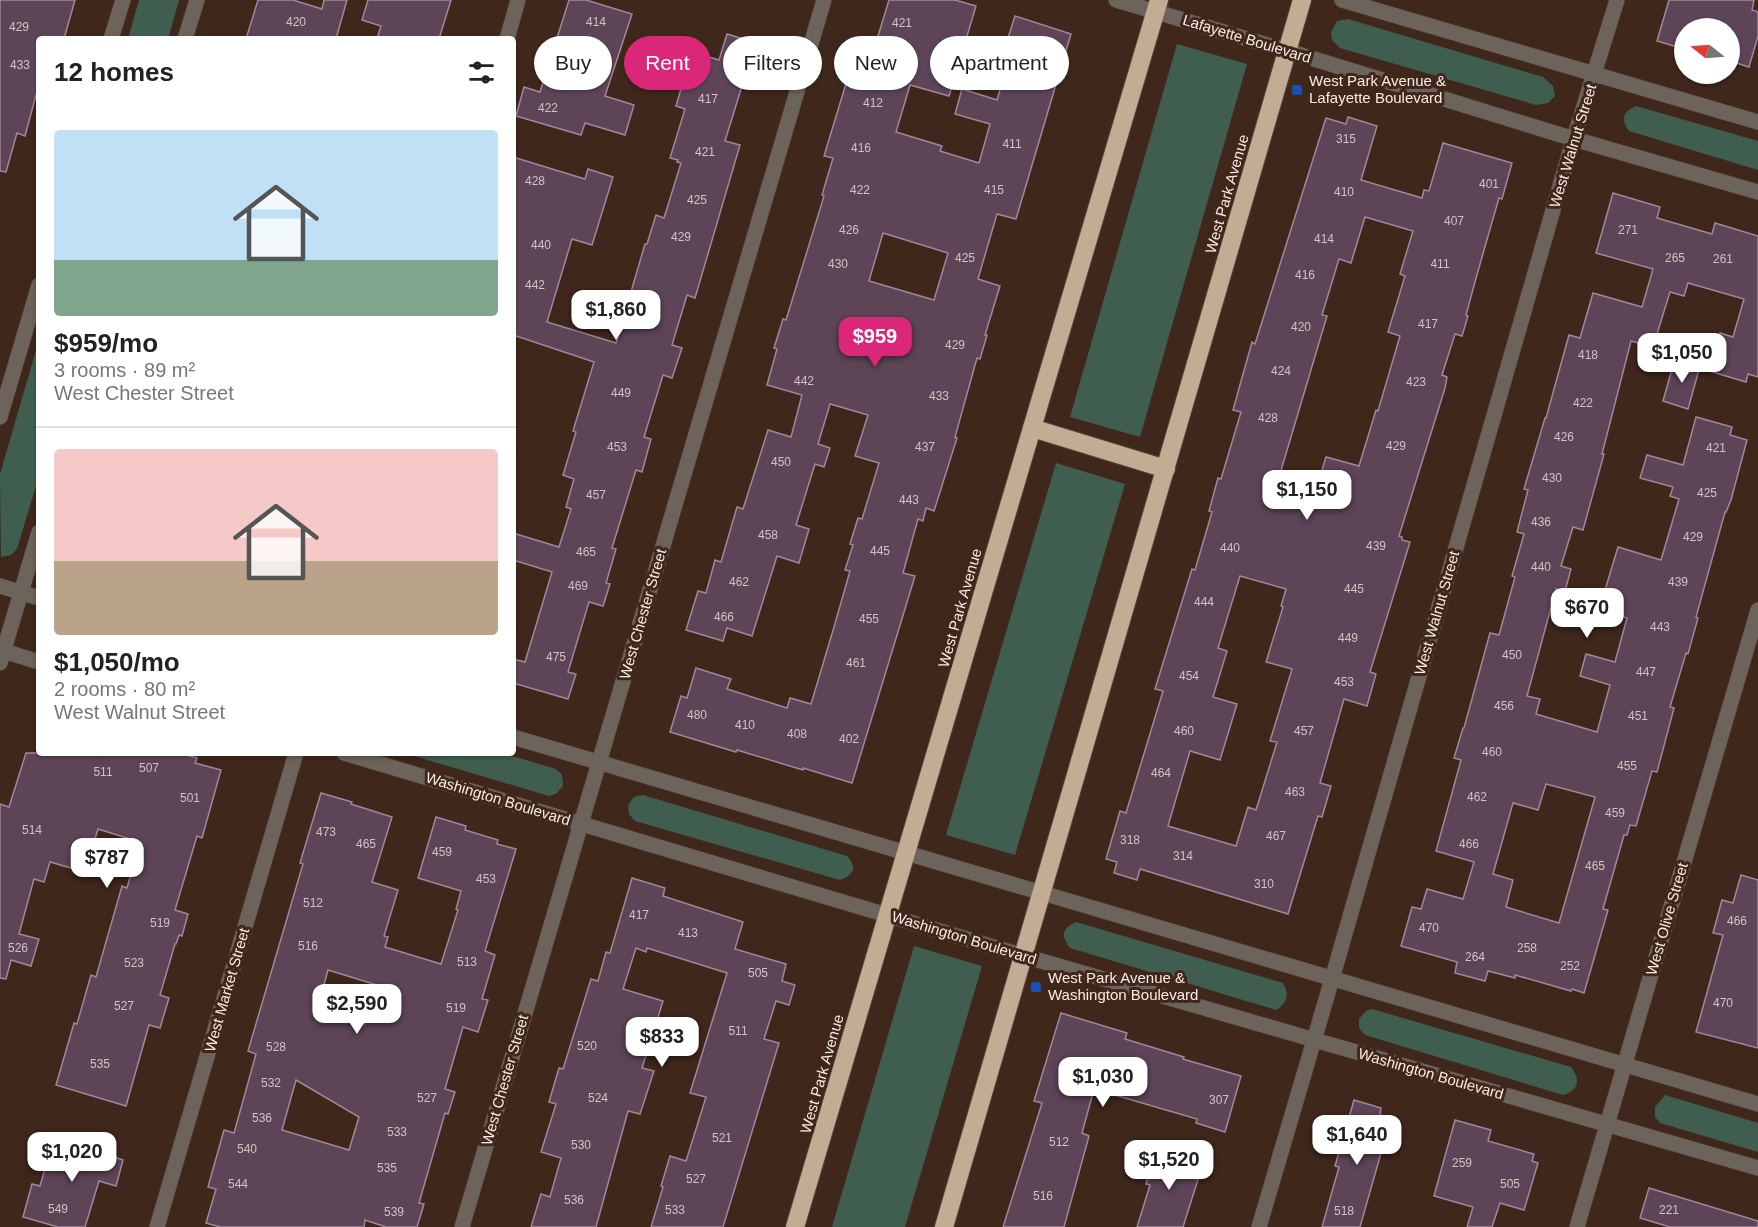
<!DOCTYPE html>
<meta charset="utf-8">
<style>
body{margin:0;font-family:Helvetica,sans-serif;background:#f2f2f2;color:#222;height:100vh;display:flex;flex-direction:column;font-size:22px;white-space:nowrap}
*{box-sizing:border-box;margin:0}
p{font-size:20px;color:#767676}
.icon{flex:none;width:33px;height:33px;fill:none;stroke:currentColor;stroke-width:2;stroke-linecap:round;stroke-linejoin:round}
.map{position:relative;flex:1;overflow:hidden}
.side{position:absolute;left:36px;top:36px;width:480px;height:720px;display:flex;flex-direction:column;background:#fff;border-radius:6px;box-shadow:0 2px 4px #0004}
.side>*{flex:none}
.top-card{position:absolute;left:534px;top:36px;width:570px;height:54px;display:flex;gap:12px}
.needle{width:39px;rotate:287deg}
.buttons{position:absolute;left:1674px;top:18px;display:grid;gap:12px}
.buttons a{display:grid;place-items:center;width:66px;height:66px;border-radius:50%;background:#fff;box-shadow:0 2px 4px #0004;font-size:30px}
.price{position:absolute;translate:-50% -51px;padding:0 14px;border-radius:12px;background:#fff;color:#222;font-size:20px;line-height:39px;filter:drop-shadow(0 2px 3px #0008)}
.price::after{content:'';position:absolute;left:50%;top:36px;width:18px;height:14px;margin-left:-9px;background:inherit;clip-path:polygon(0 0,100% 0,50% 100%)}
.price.on{background:#db2777;color:#fff}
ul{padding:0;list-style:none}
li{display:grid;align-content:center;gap:12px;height:318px;padding:0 18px}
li+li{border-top:2px solid #e0e0e0}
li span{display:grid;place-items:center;height:186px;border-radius:6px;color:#555}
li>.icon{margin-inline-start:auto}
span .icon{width:108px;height:108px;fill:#fffc;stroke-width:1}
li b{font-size:26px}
h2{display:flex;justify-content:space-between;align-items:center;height:72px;padding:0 18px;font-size:26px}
.chip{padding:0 21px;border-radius:27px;background:#fff;box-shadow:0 2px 4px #0004;font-size:21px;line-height:54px}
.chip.on{background:#db2777;color:#fff}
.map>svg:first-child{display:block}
</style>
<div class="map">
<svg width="1758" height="1227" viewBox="0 0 1758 1227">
<rect width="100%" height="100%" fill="#3f271c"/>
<g fill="#405e4f">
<polygon points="139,0 179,0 168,39 128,39"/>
<polygon points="1348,19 1543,77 1553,86 1555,96 1548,103 1536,105 1340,48 1332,40 1331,32 1337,21"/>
<polygon points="1177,44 1247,64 1140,437 1070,417"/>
<path d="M1636,106L1758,141V170L1629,131C1621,120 1622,112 1636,106Z"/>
<polygon points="39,340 39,476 17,549 11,555 1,557 0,474"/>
<polygon points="1056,463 1125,484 1015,855 946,835"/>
<polygon points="404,753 502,753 556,769 562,775 563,786 556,794 549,796"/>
<path d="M643,795L847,856C858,868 853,875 840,880L635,821L629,814L628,805L634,797Z"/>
<path d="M1076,922L1283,983C1290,995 1287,1003 1276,1010L1070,948C1061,936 1061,929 1076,922Z"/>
<polygon points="914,946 982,966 905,1227 832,1227"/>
<path d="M1372,1009L1571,1067C1581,1080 1579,1090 1563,1095L1365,1035L1359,1028V1019L1366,1011Z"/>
<polygon points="1665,1095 1758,1123 1758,1152 1660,1123 1655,1117 1655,1107"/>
</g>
<g fill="#5d4557" stroke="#a1879a" stroke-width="1.5" fill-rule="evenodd">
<polygon points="0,0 75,0 64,39 39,39 39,84 25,136 17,133 6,172 0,171"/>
<polygon points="258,0 293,0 322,9 324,0 347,0 336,39 246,39"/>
<polygon points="368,0 451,0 439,39 377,39 381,26 362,20"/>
<polygon points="569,0 586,0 632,14 605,96 634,105 625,135 585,123 581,135 516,116 524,87 540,92"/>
<path d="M889,0H955L976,6L949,96L910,85L896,132L942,146L940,151L979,163L990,124L955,114L962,89L997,100L1009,59L1002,57L1015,16L1071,34L1016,219L997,214L978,279L1000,286L985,335H987L980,359L977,358L955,437L957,438L934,511L926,508L923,521L918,519L903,573L915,576L852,783L803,768V770L737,750L736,752L670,732L681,696L687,698L696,668L731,679L727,689L787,708L790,698L811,704L834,627L850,571L845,570L853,545L850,544L858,518L862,519L879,463L855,456L868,415L830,404L818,444L830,448L824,467L815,464L796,525L809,529L799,563L777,556L752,636L727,628L723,641L686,630L698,591L706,593L715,560L721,562L737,507L743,509L768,430L791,437L802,395L767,385L777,349L774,348L783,319L786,320L824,196L822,195L833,158L824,156L848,77L864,82ZM883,233L948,253L934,300L869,281Z"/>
<polygon points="1669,0 1754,0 1752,10 1758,12 1758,36 1749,67 1730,61 1730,28 1684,28 1684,49 1657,41"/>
<polygon points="727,34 761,44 758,54 767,56 760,81 751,78 748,88 742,86 725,141 740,145 695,298 687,295 672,345 682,348 672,378 663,375 644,437 651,439 642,472 636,470 612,548 616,549 606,583 610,584 603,606 589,602 568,672 576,674 568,699 513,683 513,659 525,662 552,572 513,560 513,533 559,547 571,509 566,507 574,479 563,475 576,432 573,431 594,362 513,335 513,157 585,179 588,169 613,177 592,245 572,239 547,322 616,343 645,244 647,244 656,215 664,218 681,163 677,162 678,160 670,158 685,109 676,106 685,75 695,78 702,55 719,60"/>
<path d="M1348,117L1377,126L1361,180L1422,198L1424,190L1429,191L1443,143L1512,163L1502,199L1499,198L1478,271L1466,315L1468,316L1462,336L1455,334L1442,375L1447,377L1445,388L1399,536L1402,537V540L1410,542L1370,672L1376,674L1367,706L1344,699L1320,783L1331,786L1322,817L1318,816L1288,914L1140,869L1137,880L1114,873L1117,862L1106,859L1120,811L1126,813L1163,691L1155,689L1192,569L1195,570L1212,512L1209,511L1218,478L1221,479L1241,412L1233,410L1252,342L1255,344L1326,118L1346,124ZM1365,217L1413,231L1400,274L1405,276L1388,332L1400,336L1378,411L1376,410L1359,466L1326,457L1311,506L1274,494L1327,316L1322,315L1339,259L1351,263ZM1240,576L1286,589L1281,606L1283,607L1266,662L1292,669L1270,741L1277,742L1256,810L1248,807L1236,846L1168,826L1190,751L1220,760L1237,704L1213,697L1227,651L1218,648Z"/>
<path d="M1613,193L1660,207L1657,218L1712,234L1715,223L1758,236V377L1748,374L1746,382L1709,371L1720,333L1733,337L1744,299L1688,283L1684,296L1670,292L1653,347L1631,341L1602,454H1604L1583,530L1573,527L1561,566L1571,569L1565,591L1556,589L1527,696L1540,699L1536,714L1597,732L1610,685L1580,676L1586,654L1615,662L1627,618L1599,610L1618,547L1661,560L1679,499L1670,496L1673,487L1640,478L1647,455L1683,465L1696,417L1732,427L1730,435L1747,440L1731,500L1726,512H1725L1696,617L1698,618L1688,654L1686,653L1670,707L1674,708L1657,772L1652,771L1636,826L1630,825L1627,835H1624L1603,909L1608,910L1584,993L1572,989L1571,991L1515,975V978L1488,971L1485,981L1455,973L1457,962L1401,946L1412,907L1421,909L1427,889L1463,899L1474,862L1436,851L1461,760L1454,758L1463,728H1464L1490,633L1499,635L1515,577L1512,576L1524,534L1517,532L1528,490L1524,489L1545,418H1546L1569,335L1580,338L1593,293L1642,307L1653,269L1596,253ZM1546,784L1595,797L1559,923L1506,907L1513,880L1493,874L1513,803L1538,810Z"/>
<polygon points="1675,358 1700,366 1688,409 1663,401"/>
<polygon points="26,753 180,753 197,758 195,763 221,770 202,838 197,836 175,910 188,914 182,936 179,935 176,944 175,944 160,995 169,998 160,1028 149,1025 126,1106 56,1085 74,1023 77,1024 91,975 96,977 122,886 127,888 140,842 98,829 85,872 50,862 44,882 34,879 19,934 39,939 31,966 11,960 6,979 0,978 0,804 9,807"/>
<path d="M321,793L352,802L351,804L392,817L372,882L398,890L384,936L388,937L385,947L441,964L458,910L456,909L461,891L418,878L436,817L466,826L465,830L498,840L497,844L516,849L485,951L495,955L482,999L488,1000L478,1032L463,1027L445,1089L455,1092L448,1114L445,1113L419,1203L424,1204L417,1227H386L365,1220L364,1227H220L206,1223L216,1189L208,1187L224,1130L234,1133L256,1054L248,1051L303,864L300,863ZM328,970L377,985L365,1024L317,1010ZM296,1080L359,1117L349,1150L282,1130Z"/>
<polygon points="1741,875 1758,880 1758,1048 1696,1032 1723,935 1713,933 1722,900 1733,903"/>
<polygon points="632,878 665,888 663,896 743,922 735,949 786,964 782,981 795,985 789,1005 776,1001 764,1039 779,1043 723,1227 651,1227 663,1187 661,1186 670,1156 686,1161 706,1097 690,1093 727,973 647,948 646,952 636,948 623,989 663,1001 642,1068 654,1071 640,1114 628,1111 596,1227 531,1227 541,1194 550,1197 561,1158 541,1152 556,1104 549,1102 559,1068 563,1069 591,979 598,981 606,952 610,953"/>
<polygon points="1061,1013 1127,1033 1125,1039 1184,1057 1183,1059 1241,1076 1225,1132 1196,1123 1197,1119 1094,1089 1082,1133 1089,1136 1064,1227 1003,1227 1042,1103 1034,1101"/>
<polygon points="1354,1100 1381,1108 1380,1115 1391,1118 1360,1227 1322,1227 1339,1167 1335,1166"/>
<polygon points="1455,1120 1491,1130 1488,1141 1534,1154 1532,1161 1538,1163 1524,1210 1500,1203 1492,1227 1467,1227 1473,1207 1434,1196"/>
<polygon points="54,1137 86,1146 88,1138 115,1146 112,1156 123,1160 116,1186 99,1181 85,1227 58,1227 23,1217 32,1184 40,1186"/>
<polygon points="1156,1149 1192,1159 1189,1170 1200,1173 1183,1227 1137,1227 1150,1185 1146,1184"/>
<polygon points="1649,1188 1758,1221 1758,1227 1670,1227 1640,1218"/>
</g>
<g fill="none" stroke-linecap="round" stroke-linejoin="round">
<g stroke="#594238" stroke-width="16">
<g id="street">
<polyline points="1116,0 1288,51 1574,139 1758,192"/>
<polyline points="1342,0 1758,122"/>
<polyline points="111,39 123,0"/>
<polyline points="185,39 197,0"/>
<polyline points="507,39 518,0"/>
<polyline points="0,417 39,285"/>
<polyline points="0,586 39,598"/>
<polyline points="0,650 39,662"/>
<polyline points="0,663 39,532"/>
<polyline points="513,737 1758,1104"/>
<polyline points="344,753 1024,956 1758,1168"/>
<polyline points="157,1227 296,753"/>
<polyline points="462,1227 824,0"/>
<polyline points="1259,1227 1332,979 1570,151 1617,0"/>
<polyline points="1577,1227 1758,610"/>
</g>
</g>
<g stroke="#594238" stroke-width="20">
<g id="highway">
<polyline points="1032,428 1166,469"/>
<polyline points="795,1227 1159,0"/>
<polyline points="944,1227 1302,0"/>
</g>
</g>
<use href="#street" stroke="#6c635a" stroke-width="15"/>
<use href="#highway" stroke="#c2ad94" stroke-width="18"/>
</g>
<g fill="#1a4fb4" stroke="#3f271c" stroke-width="2">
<rect x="1291" y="84" width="12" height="12" rx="3"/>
<rect x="1030" y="981" width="12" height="12" rx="3"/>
</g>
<g text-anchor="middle" stroke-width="6" stroke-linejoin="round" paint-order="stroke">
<g font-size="12" fill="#d4c1c0">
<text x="296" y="26">420</text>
<text x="596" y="26">414</text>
<text x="902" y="27">421</text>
<text x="19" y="31">429</text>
<text x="20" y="69">433</text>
<text x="708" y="103">417</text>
<text x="873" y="107">412</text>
<text x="548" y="112">422</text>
<text x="1346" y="143">315</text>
<text x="1012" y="148">411</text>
<text x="861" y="152">416</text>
<text x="705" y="156">421</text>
<text x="535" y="185">428</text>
<text x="1489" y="188">401</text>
<text x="860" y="194">422</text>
<text x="994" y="194">415</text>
<text x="1344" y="196">410</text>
<text x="697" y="204">425</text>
<text x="1454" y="225">407</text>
<text x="849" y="234">426</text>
<text x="1628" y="234">271</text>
<text x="681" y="241">429</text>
<text x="1324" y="243">414</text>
<text x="541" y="249">440</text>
<text x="965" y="262">425</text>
<text x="1675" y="262">265</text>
<text x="1723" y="263">261</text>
<text x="838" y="268">430</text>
<text x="1440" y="268">411</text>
<text x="1305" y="279">416</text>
<text x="535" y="289">442</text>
<text x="1428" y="328">417</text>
<text x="1301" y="331">420</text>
<text x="955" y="349">429</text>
<text x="1588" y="359">418</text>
<text x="1281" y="375">424</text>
<text x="804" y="385">442</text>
<text x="1416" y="386">423</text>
<text x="621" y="397">449</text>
<text x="939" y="400">433</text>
<text x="1583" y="407">422</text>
<text x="1268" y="422">428</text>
<text x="1564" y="441">426</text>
<text x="1396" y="450">429</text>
<text x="617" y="451">453</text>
<text x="925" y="451">437</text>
<text x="1716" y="452">421</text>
<text x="781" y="466">450</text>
<text x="1552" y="482">430</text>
<text x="1707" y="497">425</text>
<text x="596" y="499">457</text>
<text x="909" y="504">443</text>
<text x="1541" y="526">436</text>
<text x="768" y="539">458</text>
<text x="1693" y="541">429</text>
<text x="1376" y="550">439</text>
<text x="1230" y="552">440</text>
<text x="880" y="555">445</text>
<text x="586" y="556">465</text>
<text x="1541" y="571">440</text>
<text x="739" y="586">462</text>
<text x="1678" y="586">439</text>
<text x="578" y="590">469</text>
<text x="1354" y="593">445</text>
<text x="1204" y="606">444</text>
<text x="724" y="621">466</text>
<text x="869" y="623">455</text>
<text x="1660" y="631">443</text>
<text x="1348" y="642">449</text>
<text x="1512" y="659">450</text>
<text x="556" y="661">475</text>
<text x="856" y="667">461</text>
<text x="1646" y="676">447</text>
<text x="1189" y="680">454</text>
<text x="1344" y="686">453</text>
<text x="1504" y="710">456</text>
<text x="697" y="719">480</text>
<text x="1638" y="720">451</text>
<text x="745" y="729">410</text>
<text x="1184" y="735">460</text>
<text x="1304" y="735">457</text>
<text x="797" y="738">408</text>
<text x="849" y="743">402</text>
<text x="1492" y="756">460</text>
<text x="1627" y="770">455</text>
<text x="149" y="772">507</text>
<text x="103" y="776">511</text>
<text x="1161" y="777">464</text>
<text x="1295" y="796">463</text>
<text x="1477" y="801">462</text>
<text x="190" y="802">501</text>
<text x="1615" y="817">459</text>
<text x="32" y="834">514</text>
<text x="326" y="836">473</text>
<text x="1276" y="840">467</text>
<text x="1130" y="844">318</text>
<text x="366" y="848">465</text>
<text x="1469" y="848">466</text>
<text x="442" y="856">459</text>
<text x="1183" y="860">314</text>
<text x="1595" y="870">465</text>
<text x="486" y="883">453</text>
<text x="1264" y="888">310</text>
<text x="313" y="907">512</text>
<text x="639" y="919">417</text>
<text x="1737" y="925">466</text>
<text x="160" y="927">519</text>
<text x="1429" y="932">470</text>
<text x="688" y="937">413</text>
<text x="308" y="950">516</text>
<text x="18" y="952">526</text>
<text x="1527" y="952">258</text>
<text x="1475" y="961">264</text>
<text x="467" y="966">513</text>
<text x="134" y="967">523</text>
<text x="1570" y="970">252</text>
<text x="758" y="977">505</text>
<text x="1723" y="1007">470</text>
<text x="124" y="1010">527</text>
<text x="456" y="1012">519</text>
<text x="738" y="1035">511</text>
<text x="587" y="1050">520</text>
<text x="276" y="1051">528</text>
<text x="100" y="1068">535</text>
<text x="271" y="1087">532</text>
<text x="427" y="1102">527</text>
<text x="598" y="1102">524</text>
<text x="1219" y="1104">307</text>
<text x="262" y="1122">536</text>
<text x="397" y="1136">533</text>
<text x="722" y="1142">521</text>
<text x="1059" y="1146">512</text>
<text x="581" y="1149">530</text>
<text x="247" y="1153">540</text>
<text x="1462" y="1167">259</text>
<text x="387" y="1172">535</text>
<text x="696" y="1183">527</text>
<text x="238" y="1188">544</text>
<text x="1510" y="1188">505</text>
<text x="1043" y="1200">516</text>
<text x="574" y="1204">536</text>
<text x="58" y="1213">549</text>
<text x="675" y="1214">533</text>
<text x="1669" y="1214">221</text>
<text x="1344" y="1215">518</text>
<text x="394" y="1216">539</text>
</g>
<g font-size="15" fill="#fbeae3" stroke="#3f271c">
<text transform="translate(1247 39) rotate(17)" y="5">Lafayette Boulevard</text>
<text transform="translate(1573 146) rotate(-73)" y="5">West Walnut Street</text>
<text transform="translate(1227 194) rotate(-74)" y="5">West Park Avenue</text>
<text transform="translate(960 608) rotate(-74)" y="5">West Park Avenue</text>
<text transform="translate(1437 613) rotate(-74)" y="5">West Walnut Street</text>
<text transform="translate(643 614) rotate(-74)" y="5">West Chester Street</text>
<text transform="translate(498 799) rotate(17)" y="5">Washington Boulevard</text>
<text transform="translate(1667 919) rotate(-74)" y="5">West Olive Street</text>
<text transform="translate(964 938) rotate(17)" y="5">Washington Boulevard</text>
<text transform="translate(227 990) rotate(-74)" y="5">West Market Street</text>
<text transform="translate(822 1074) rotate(-74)" y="5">West Park Avenue</text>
<text transform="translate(1431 1074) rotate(16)" y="5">Washington Boulevard</text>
<text transform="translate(505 1080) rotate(-74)" y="5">West Chester Street</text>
</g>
<g font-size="15" fill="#fbeae3" stroke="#3f271c" text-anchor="start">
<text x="1309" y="86">West Park Avenue &amp;<tspan x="1309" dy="17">Lafayette Boulevard</tspan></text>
<text x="1048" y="983">West Park Avenue &amp;<tspan x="1048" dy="17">Washington Boulevard</tspan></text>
</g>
</g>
</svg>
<div class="buttons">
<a><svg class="needle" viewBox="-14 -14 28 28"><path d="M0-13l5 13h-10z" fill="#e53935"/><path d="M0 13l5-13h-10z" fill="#767676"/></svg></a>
</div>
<b class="price" style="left:616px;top:341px">$1,860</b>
<b class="price on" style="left:875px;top:368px">$959</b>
<b class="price" style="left:1682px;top:384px">$1,050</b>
<b class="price" style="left:1307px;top:521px">$1,150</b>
<b class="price" style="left:1587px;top:639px">$670</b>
<b class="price" style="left:107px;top:889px">$787</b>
<b class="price" style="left:357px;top:1035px">$2,590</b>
<b class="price" style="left:662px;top:1068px">$833</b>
<b class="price" style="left:1103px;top:1108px">$1,030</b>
<b class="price" style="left:1357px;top:1166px">$1,640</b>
<b class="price" style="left:72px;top:1183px">$1,020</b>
<b class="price" style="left:1169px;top:1191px">$1,520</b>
<div class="top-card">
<a class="chip">Buy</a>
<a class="chip on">Rent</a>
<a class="chip">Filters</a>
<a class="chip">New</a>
<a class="chip">Apartment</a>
</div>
<section class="side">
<h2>12 homes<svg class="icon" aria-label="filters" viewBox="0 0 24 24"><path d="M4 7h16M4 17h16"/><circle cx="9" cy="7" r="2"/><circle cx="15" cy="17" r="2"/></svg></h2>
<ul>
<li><span style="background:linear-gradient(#bfe0f5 70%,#7fa58c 0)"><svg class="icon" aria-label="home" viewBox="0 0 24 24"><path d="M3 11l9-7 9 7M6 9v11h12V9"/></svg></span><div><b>$959/mo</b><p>3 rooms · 89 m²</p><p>West Chester Street</p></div></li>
<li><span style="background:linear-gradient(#f6c9c9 60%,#b9a48a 0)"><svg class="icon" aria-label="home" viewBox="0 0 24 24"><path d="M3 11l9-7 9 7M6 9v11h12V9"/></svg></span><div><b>$1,050/mo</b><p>2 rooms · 80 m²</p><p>West Walnut Street</p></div></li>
</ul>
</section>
</div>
